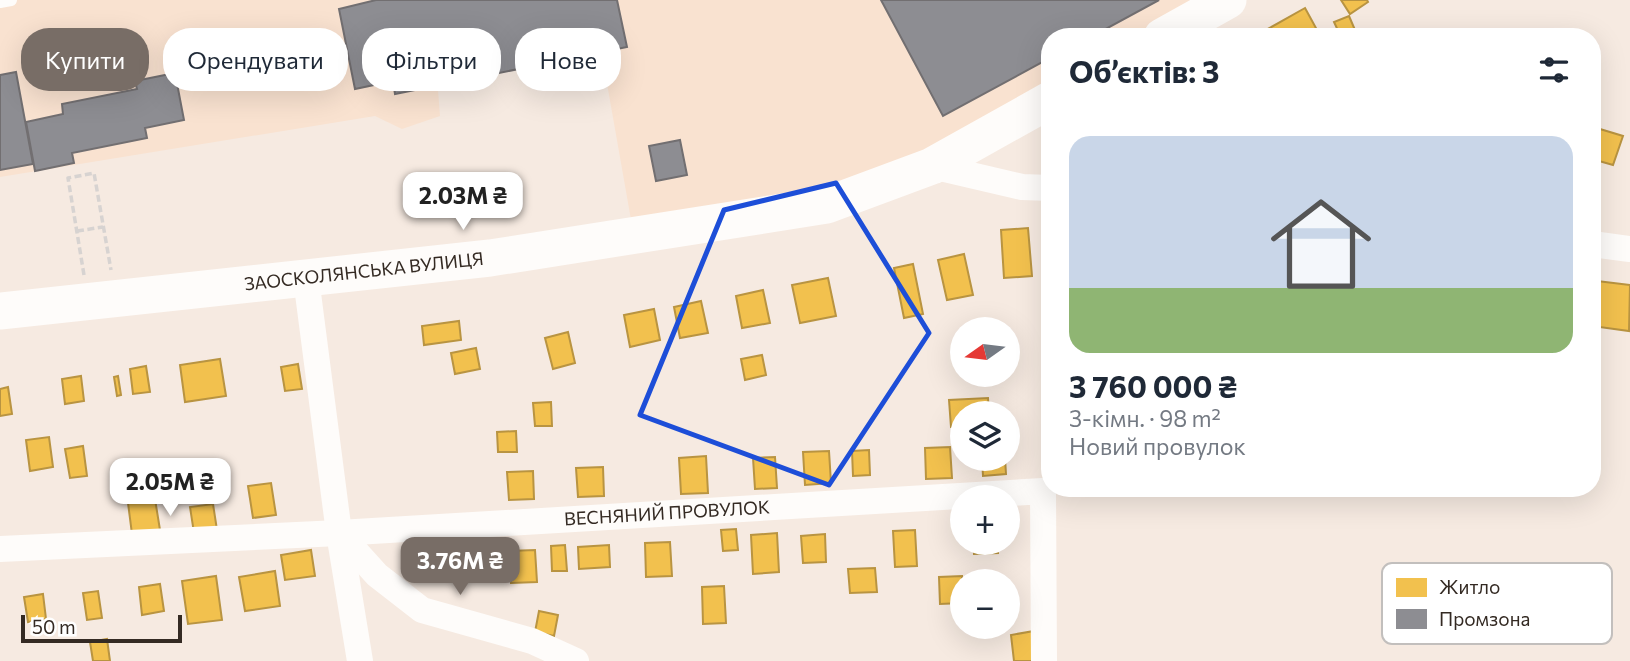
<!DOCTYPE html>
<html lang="uk">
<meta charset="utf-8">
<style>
body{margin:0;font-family:Commissioner,sans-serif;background:#f6f6f7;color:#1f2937;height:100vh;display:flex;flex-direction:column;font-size:26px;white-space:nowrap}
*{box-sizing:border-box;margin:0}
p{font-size:23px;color:#747a83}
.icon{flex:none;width:38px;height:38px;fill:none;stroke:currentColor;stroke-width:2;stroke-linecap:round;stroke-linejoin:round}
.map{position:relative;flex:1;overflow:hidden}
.side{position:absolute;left:1041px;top:28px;width:560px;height:469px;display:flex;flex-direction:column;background:#fff;border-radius:28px;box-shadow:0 7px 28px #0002}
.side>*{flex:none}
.top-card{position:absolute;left:21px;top:28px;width:665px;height:63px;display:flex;gap:14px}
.needle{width:46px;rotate:256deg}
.fabs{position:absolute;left:950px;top:317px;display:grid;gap:14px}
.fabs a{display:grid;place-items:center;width:70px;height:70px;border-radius:50%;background:#fff;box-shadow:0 7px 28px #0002;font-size:35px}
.scale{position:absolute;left:21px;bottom:18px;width:161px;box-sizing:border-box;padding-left:7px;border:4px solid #342a23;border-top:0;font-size:19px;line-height:24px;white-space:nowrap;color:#342a23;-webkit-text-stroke:5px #fff;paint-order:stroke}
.price{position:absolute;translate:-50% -60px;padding:0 16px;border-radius:14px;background:#fff;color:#222;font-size:23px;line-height:46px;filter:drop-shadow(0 2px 4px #0008)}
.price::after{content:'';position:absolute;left:50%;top:42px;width:21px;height:16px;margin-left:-10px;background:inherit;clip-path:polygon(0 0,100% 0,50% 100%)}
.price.selected{background:#786d66;color:#fff}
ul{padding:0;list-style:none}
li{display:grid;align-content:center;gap:14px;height:371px;padding:0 28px}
li span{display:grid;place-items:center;height:217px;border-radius:21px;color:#555}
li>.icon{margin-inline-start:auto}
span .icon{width:126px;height:126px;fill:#fffc;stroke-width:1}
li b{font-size:30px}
h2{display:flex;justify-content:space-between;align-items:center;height:84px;padding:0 28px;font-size:30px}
.pill{padding:0 24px;border-radius:28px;background:#fff;box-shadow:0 7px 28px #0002;font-size:24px;line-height:63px}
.pill.selected{background:#786d66;color:#fff}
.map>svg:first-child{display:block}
</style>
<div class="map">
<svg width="1630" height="661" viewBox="0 0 1630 661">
<rect width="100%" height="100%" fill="#f6eae1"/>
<polygon fill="#f9e2d0" points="0,0 1218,0 1155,37 1050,37 1050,97 853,188 633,231 600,44 437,77 440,116 402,129 375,116 0,177"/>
<g fill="#f2c14e" stroke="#b99441" stroke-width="2">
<polygon points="1341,0 1367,0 1368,2 1350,14"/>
<polygon points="1305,8 1316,28 1300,37 1270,37 1266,30"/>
<polygon points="1349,16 1358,37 1341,37 1334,22"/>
<polygon points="1600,129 1623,136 1613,165 1592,159 1592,153"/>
<polygon points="1028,228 1032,276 1004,278 1001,230"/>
<polygon points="964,254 973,295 947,300 938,260"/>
<polygon points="913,264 923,314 904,318 894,268"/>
<polygon points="828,278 836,316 800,323 792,285"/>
<polygon points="1597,281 1630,285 1629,331 1592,326"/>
<polygon points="763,290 770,323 742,328 736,296"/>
<polygon points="701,301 708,333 680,338 674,307"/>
<polygon points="654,309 660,340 630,347 624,315"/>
<polygon points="459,321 461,340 424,345 422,326"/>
<polygon points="568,332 575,363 553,369 545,338"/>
<polygon points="476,348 480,369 455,374 451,353"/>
<polygon points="762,355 766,375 745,380 741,359"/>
<polygon points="220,359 226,396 185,402 180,365"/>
<polygon points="298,364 302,389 285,391 281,367"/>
<polygon points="146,366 150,392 133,394 130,369"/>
<polygon points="81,376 84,401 65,404 62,379"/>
<polygon points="118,376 121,395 117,396 114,377"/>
<polygon points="8,387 12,414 0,416 0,389"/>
<polygon points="988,398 989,413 962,413 962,426 951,427 949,400"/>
<polygon points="551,402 552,426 535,426 533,403"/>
<polygon points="516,431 517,452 498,452 497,432"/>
<polygon points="49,437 53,467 30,471 26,440"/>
<polygon points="83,446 87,476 70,478 65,449"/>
<polygon points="950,447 952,478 926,479 925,448"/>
<polygon points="869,450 870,475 853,476 852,451"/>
<polygon points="829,451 831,483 805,485 803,452"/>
<polygon points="706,456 708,493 681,494 679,458"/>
<polygon points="775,457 777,488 755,489 753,458"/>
<polygon points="982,458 1005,458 1006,474 983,476"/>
<polygon points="603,467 604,496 578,497 576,468"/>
<polygon points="533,471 534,499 509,500 507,472"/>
<polygon points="271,483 276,515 253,518 248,486"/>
<polygon points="155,499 160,530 132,534 128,503"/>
<polygon points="213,504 217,530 194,533 190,507"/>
<polygon points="736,529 738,550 723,551 721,530"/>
<polygon points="915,530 917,566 895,567 893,531"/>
<polygon points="777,533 779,572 753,574 751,535"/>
<polygon points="825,534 826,562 803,563 801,536"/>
<polygon points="670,542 672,576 646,577 645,543"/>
<polygon points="973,542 997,542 998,553 974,554"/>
<polygon points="488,544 489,562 470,563 470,545"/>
<polygon points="565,545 567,571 552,571 551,546"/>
<polygon points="609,545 610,567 579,569 578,547"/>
<polygon points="311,550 315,576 285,580 281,555"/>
<polygon points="535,550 537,582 511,583 509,551"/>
<polygon points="875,568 877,592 850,593 848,569"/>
<polygon points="275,571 280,606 245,611 239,577"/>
<polygon points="216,576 222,620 188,624 182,581"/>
<polygon points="962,576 962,603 940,604 939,577"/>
<polygon points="160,584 164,611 142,615 139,587"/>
<polygon points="724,586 726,623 703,624 702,587"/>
<polygon points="98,591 102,618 87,620 83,593"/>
<polygon points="43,594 46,619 28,622 24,597"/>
<polygon points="539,611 558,615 554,636 535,632"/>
<polygon points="1034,631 1038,661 1014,661 1011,635"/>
<polygon points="107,639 110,661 93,661 90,642"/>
</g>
<g fill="#8d8d92" stroke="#726f71" stroke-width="2">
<polygon points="376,0 617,0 627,47 395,94 393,81 355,89 339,9"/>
<polygon points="881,0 1159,0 1091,37 1050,37 1050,58 943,116"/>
<polygon points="16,72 33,164 0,170 0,75"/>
<polygon points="175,73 184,120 145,128 147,138 72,153 74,163 35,171 26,122 63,114 62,104 137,89 135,81"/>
<polygon points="680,140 687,175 656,181 649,146"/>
</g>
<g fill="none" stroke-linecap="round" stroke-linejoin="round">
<g stroke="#d7d3d1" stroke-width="3.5" stroke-dasharray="7 3.5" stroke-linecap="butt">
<polyline points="77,231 103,227"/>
<polyline points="84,275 68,178 94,173 111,270"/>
</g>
<polyline stroke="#fefcfa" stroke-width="12" points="0,2 11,0"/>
<g stroke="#fefcfa" stroke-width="26">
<polyline points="932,166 1022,187 1050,188"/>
<polyline points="1592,244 1630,249"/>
<polyline points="306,278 339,533 360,661"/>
<polyline points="339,533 377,575 422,610 532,641 576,661"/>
<path id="s1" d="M0,549L339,533L1043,491L1044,661"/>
</g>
<g stroke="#fefcfa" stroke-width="37">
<polyline points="1162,37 1228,0"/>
<path id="s2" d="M0,311L490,258L827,205L932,166L1050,100"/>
</g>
</g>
<path fill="none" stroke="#1d4ed8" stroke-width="5" stroke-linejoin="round" d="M836,183L929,333L829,485L640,415L724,210Z"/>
<g text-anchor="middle" stroke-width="7" stroke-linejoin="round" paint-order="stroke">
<g font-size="18" fill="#342a23" stroke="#fff">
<text dy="6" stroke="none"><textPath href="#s2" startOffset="366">ЗАОСКОЛЯНСЬКА ВУЛИЦЯ</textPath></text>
<text dy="6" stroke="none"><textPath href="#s1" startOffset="668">ВЕСНЯНИЙ ПРОВУЛОК</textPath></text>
</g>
</g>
<rect x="1382" y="563" width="230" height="81" rx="10" fill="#fff" stroke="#c2bfbd" stroke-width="2"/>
<rect x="1396" y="578" width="31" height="19" fill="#f2c14e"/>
<rect x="1396" y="609" width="31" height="20" fill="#8d8d92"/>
<g font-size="19" fill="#342a23">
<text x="1439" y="594">Житло</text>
<text x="1439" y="626">Промзона</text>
</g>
</svg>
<div class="fabs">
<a><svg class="needle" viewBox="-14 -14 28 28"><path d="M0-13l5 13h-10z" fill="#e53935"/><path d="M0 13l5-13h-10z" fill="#747a83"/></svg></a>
<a><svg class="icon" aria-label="layers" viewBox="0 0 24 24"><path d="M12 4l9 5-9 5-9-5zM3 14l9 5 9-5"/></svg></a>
<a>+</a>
<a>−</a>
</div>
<div class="scale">50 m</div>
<b class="price" style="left:463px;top:232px">2.03M ₴</b>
<b class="price" style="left:170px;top:518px">2.05M ₴</b>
<b class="price selected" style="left:460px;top:597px">3.76M ₴</b>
<div class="top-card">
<a class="pill selected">Купити</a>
<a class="pill">Орендувати</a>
<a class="pill">Фільтри</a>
<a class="pill">Нове</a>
</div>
<section class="side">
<h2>Об’єктів: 3<svg class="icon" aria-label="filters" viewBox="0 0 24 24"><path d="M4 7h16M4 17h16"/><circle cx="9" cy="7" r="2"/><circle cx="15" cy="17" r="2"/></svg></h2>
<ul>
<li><span style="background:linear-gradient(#c9d6e8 70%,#8fb573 0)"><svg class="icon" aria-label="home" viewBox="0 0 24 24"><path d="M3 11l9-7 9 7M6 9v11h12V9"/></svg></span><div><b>3 760 000 ₴</b><p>3-кімн. · 98 m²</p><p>Новий провулок</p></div></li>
</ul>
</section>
</div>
